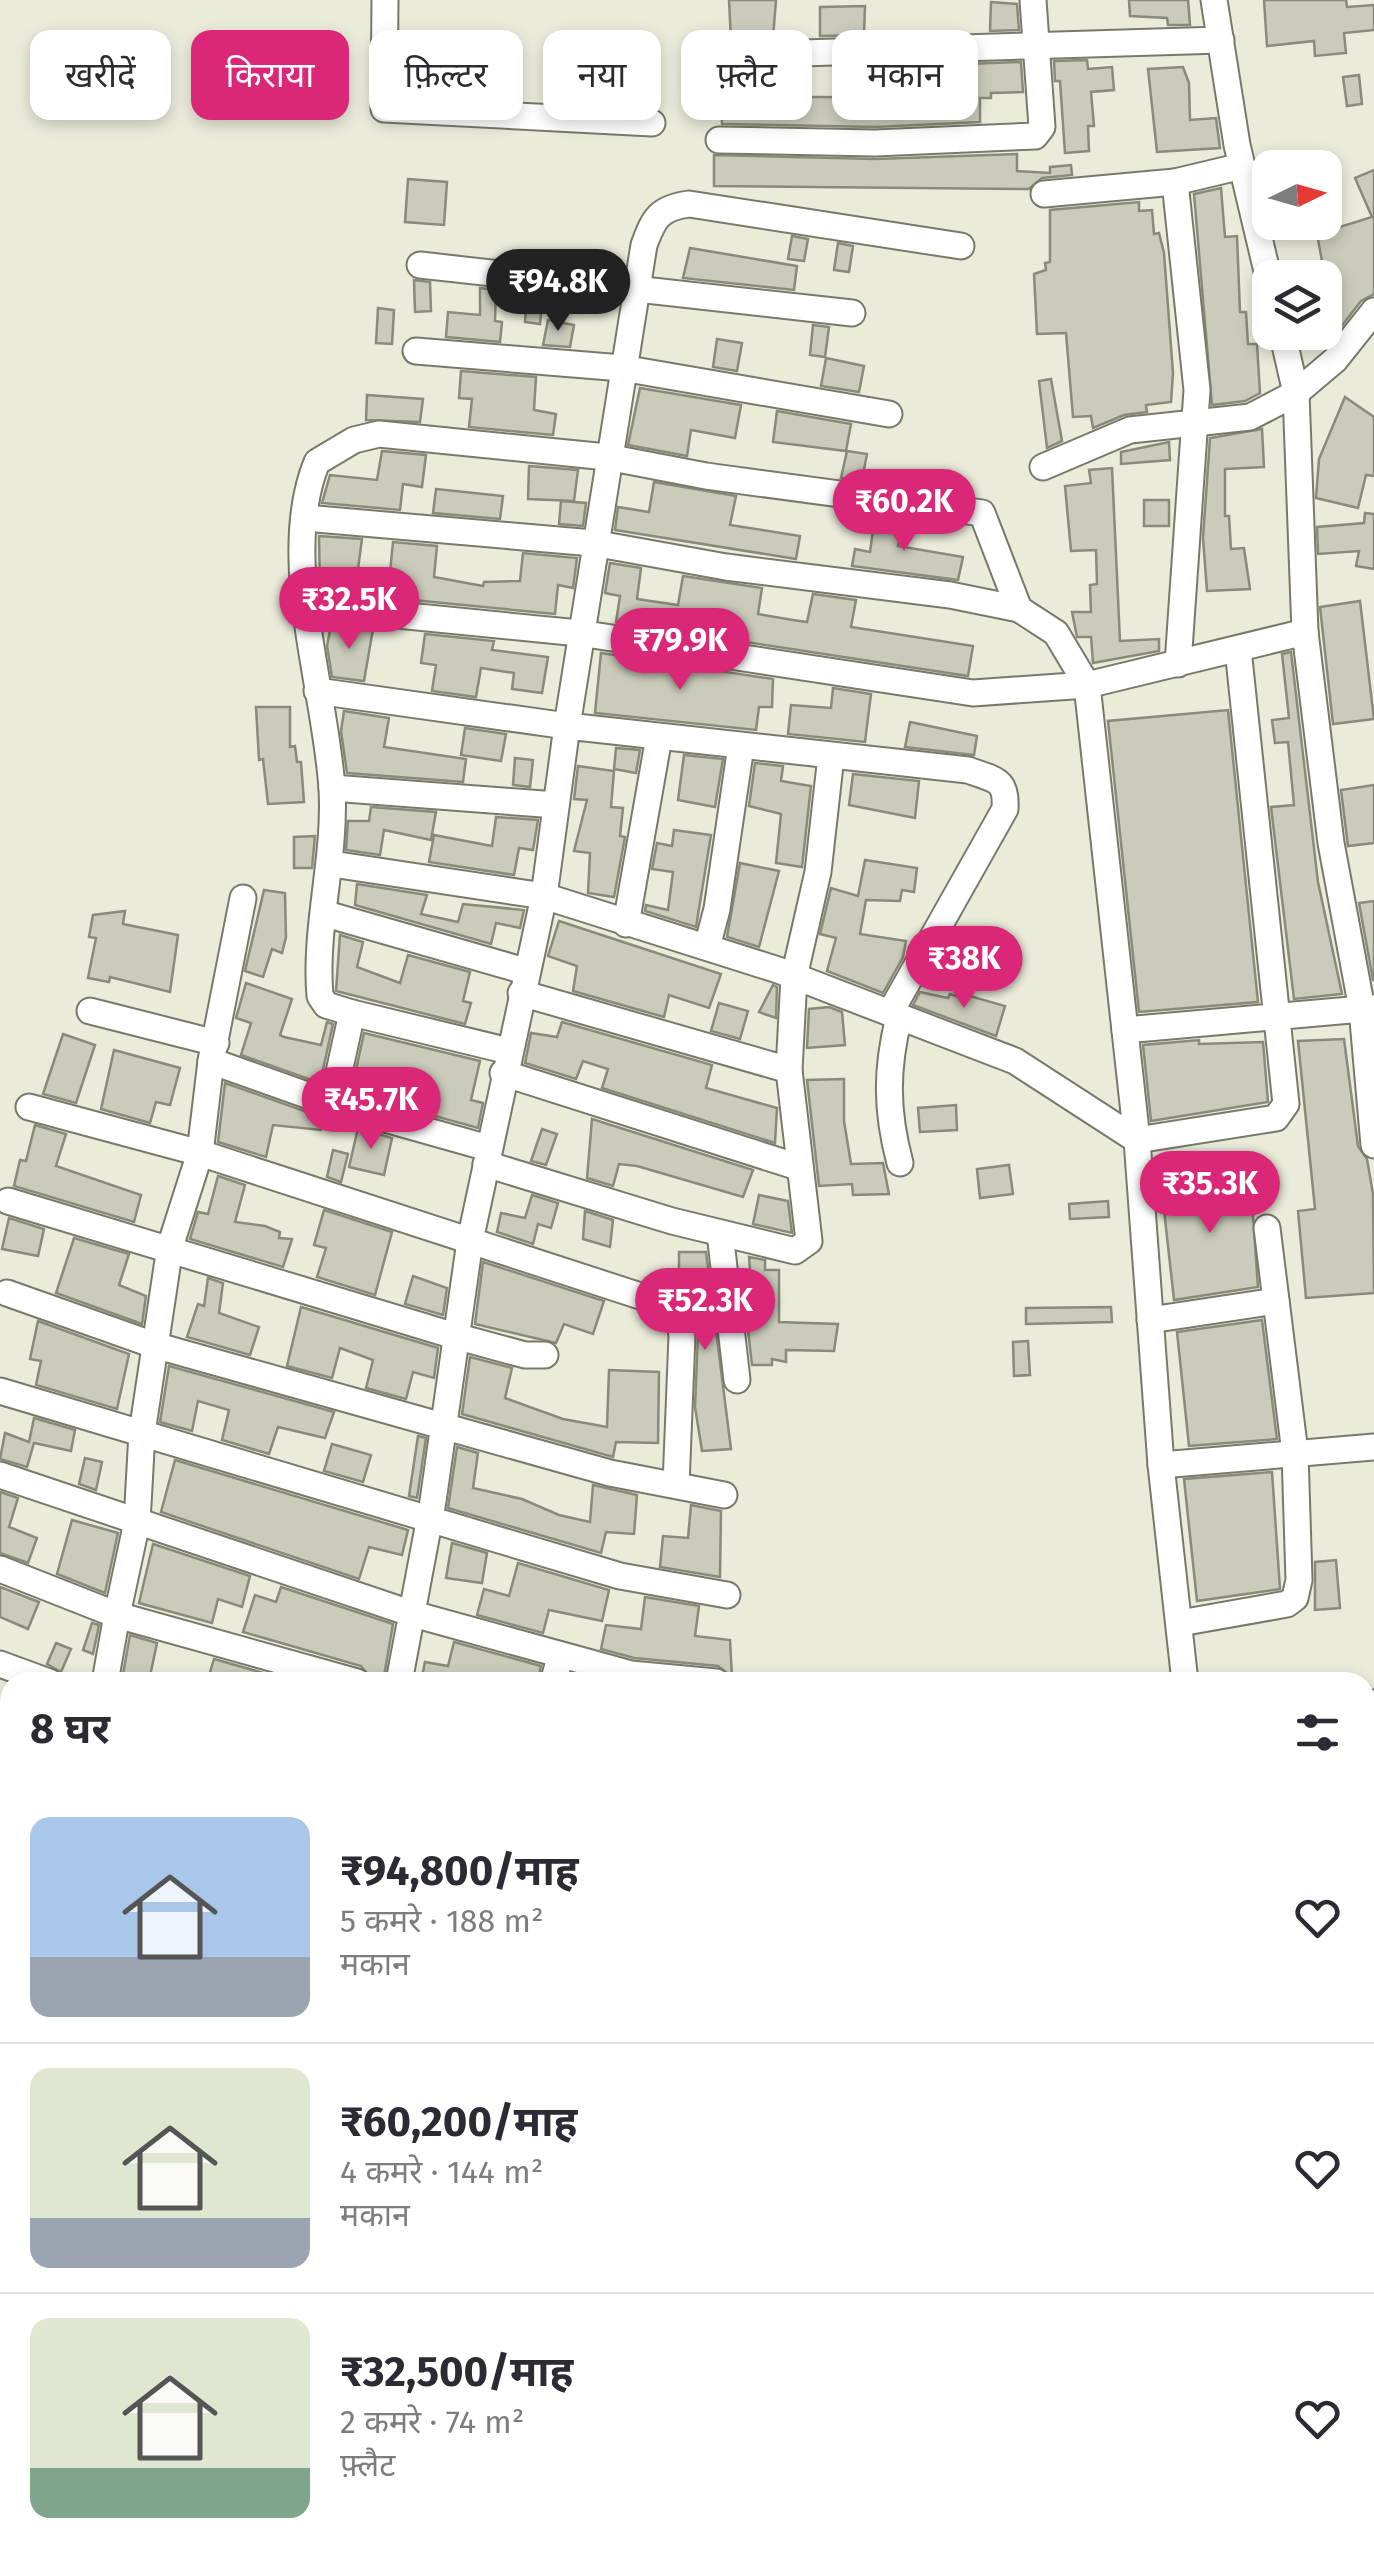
<!DOCTYPE html>
<html lang="hi">
<meta charset="utf-8">
<style>
body{margin:0;font-family:"Fira Sans","Noto Sans Devanagari",sans-serif;background:#f7f7f7;color:#2b2b33;height:100vh;display:flex;flex-direction:column;font-size:38px;white-space:nowrap}
*{box-sizing:border-box;margin:0}
p{font-size:32px;color:#7c7c81}
.icon{flex:none;width:55px;height:55px;fill:none;stroke:currentColor;stroke-width:2;stroke-linecap:round;stroke-linejoin:round}
.map{position:relative;flex:1;overflow:hidden}
.details{position:absolute;left:0px;top:1672px;width:1375px;height:892px;display:flex;flex-direction:column;background:#fff;border-radius:30px 30px 0 0;box-shadow:0 5px 15px #0003}
.details>*{flex:none}
.hud{position:absolute;left:30px;top:30px;width:1315px;height:90px;display:flex;gap:20px}
.needle{width:65px;rotate:85deg}
.tools{position:absolute;left:1252px;top:150px;display:grid;gap:20px}
.tools a{display:grid;place-items:center;width:90px;height:90px;border-radius:20px;background:#fff;box-shadow:0 5px 15px #0003;font-size:50px}
.price{position:absolute;translate:-50% -85px;padding:0 22px;border-radius:35px;background:#db2777;color:#fff;font-size:32px;line-height:65px;filter:drop-shadow(0 2px 5px #0008)}
.price::after{content:'';position:absolute;left:50%;top:60px;width:30px;height:22px;margin-left:-15px;background:inherit;clip-path:polygon(0 0,100% 0,50% 100%)}
.price.current{background:#222;color:#fff}
ul{padding:0;list-style:none}
li{display:flex;align-items:center;gap:30px;height:250px;padding:0 30px}
li+li{border-top:2px solid #e1e1e2}
li span{display:grid;place-items:center;flex:none;width:280px;height:200px;border-radius:20px;color:#555}
li>.icon{margin-inline-start:auto}
span .icon{width:120px;height:120px;fill:#fffc;stroke-width:1}
li b{font-size:42px}
h2{display:flex;justify-content:space-between;align-items:center;height:120px;padding:0 30px;font-size:42px}
.pill{padding:0 35px;border-radius:20px;background:#fff;box-shadow:0 5px 15px #0003;font-size:35px;line-height:90px}
.pill.current{background:#db2777;color:#fff}
.map>svg:first-child{display:block}
</style>
<div class="map">
<svg width="1374" height="2564" viewBox="0 0 1374 2564">
<rect width="100%" height="100%" fill="#eaebd9"/>
<g fill="#cacbba" stroke="#898a7a" stroke-width="2.5">
<polygon points="729,0 776,0 773,38 731,40"/>
<polygon points="1129,0 1188,0 1190,25 1168,25 1167,18 1130,16"/>
<polygon points="1264,0 1346,0 1347,7 1374,5 1374,30 1344,33 1346,53 1315,56 1314,41 1267,46"/>
<polygon points="991,2 1017,4 1019,30 990,31"/>
<polygon points="865,6 864,35 820,36 820,7"/>
<polygon points="1087,60 1088,69 1112,67 1114,90 1091,92 1094,126 1088,126 1089,151 1065,153 1060,81 1055,81 1054,61"/>
<polygon points="1021,62 1023,92 991,93 991,98 980,98 980,122 875,127 722,124 721,96 939,98 941,65"/>
<polygon points="1183,67 1189,83 1190,120 1216,118 1220,148 1157,152 1148,69"/>
<polygon points="1359,75 1362,104 1347,106 1343,77"/>
<polygon points="1017,154 1017,171 1050,173 1050,167 1071,165 1072,175 1042,178 1029,189 714,186 714,155 876,159"/>
<polygon points="1374,170 1374,294 1361,301 1340,328 1325,329 1325,278 1285,278 1283,268 1322,261 1317,234 1372,217 1355,178"/>
<polygon points="408,179 447,182 444,225 405,222"/>
<polygon points="1221,188 1225,237 1237,236 1240,312 1246,312 1248,344 1257,344 1260,393 1245,401 1212,405 1194,194"/>
<polygon points="1139,202 1139,211 1152,210 1154,234 1159,233 1164,253 1173,373 1171,402 1146,405 1147,412 1124,415 1093,428 1091,416 1073,417 1066,333 1037,334 1034,274 1046,270 1045,263 1050,262 1050,210"/>
<polygon points="792,236 808,239 804,261 788,259"/>
<polygon points="838,243 853,246 849,272 834,270"/>
<polygon points="690,248 797,266 794,290 683,278"/>
<polygon points="414,280 430,282 431,311 415,312"/>
<polygon points="480,288 496,290 495,321 502,322 500,342 446,337 448,312 480,315"/>
<polygon points="527,293 543,295 540,324 525,322"/>
<polygon points="378,308 394,310 392,344 376,343"/>
<polygon points="548,320 574,325 570,347 543,345"/>
<polygon points="813,325 829,327 825,357 810,355"/>
<polygon points="717,339 742,343 737,371 713,367"/>
<polygon points="826,358 864,366 859,392 821,386"/>
<polygon points="461,371 536,377 534,410 556,414 553,435 469,427 472,399 459,398"/>
<polygon points="1051,379 1062,441 1047,448 1039,381"/>
<polygon points="640,388 741,405 735,438 691,430 687,456 628,445"/>
<polygon points="367,395 423,399 420,422 366,420"/>
<polygon points="1345,397 1374,417 1374,476 1366,475 1358,508 1316,498 1319,459"/>
<polygon points="777,411 851,424 846,451 773,442"/>
<polygon points="1262,429 1264,467 1225,469 1225,516 1229,516 1231,549 1244,548 1250,589 1207,591 1203,538 1210,438"/>
<polygon points="1169,442 1170,460 1121,464 1121,452"/>
<polygon points="382,451 426,455 422,487 403,484 400,510 322,503 330,475 377,480"/>
<polygon points="847,451 867,454 862,480 841,478"/>
<polygon points="529,466 578,470 574,501 528,499"/>
<polygon points="1112,468 1120,641 1159,639 1159,651 1093,663 1091,637 1077,637 1072,612 1091,612 1090,585 1097,584 1096,550 1071,551 1065,486 1091,483 1089,470"/>
<polygon points="654,482 736,496 730,525 800,536 796,559 615,530 618,507 649,512"/>
<polygon points="436,489 503,496 500,519 433,513"/>
<rect x="1144" y="500" width="25" height="26"/>
<polygon points="561,501 586,503 583,526 559,524"/>
<polygon points="1365,513 1374,514 1374,569 1356,566 1359,551 1318,554 1317,527 1364,523"/>
<polygon points="875,515 903,519 898,546 963,557 958,580 852,566 855,549 870,552"/>
<polygon points="319,536 362,539 358,569 390,572 393,542 437,546 434,577 483,586 484,582 520,581 523,553 577,558 573,588 558,585 555,614 320,591"/>
<polygon points="610,563 641,568 637,599 678,605 683,576 762,588 758,614 793,620 807,622 813,594 856,600 851,627 973,646 968,676 616,622 620,596 605,593"/>
<polygon points="1360,601 1374,719 1333,724 1320,607"/>
<polygon points="331,625 373,629 364,681 332,677 327,646"/>
<polygon points="425,634 494,641 492,650 548,657 542,693 512,689 514,673 481,668 476,697 432,691 436,665 421,663"/>
<polygon points="1291,652 1318,882 1342,994 1294,999 1271,807 1294,805 1288,742 1275,743 1272,720 1289,718 1282,654"/>
<polygon points="601,653 773,679 772,707 759,707 756,730 595,713"/>
<polygon points="833,688 871,694 865,742 788,734 791,705 831,708"/>
<polygon points="256,707 290,707 290,747 295,746 297,762 301,762 304,802 268,804 263,759 259,760"/>
<polygon points="1228,710 1258,1002 1139,1012 1108,721"/>
<polygon points="344,711 389,718 384,747 466,759 463,782 347,773 341,731"/>
<polygon points="910,722 977,736 974,755 905,747"/>
<polygon points="465,728 506,734 501,761 461,755"/>
<polygon points="616,748 640,750 636,773 614,769"/>
<polygon points="684,755 723,759 715,807 678,800"/>
<polygon points="515,758 533,760 530,787 513,785"/>
<polygon points="755,763 783,766 781,781 811,786 802,867 776,863 781,814 749,806"/>
<polygon points="578,766 614,771 611,807 623,808 620,836 625,837 614,897 588,893 590,853 574,851 587,800 574,799"/>
<polygon points="853,774 919,781 915,818 849,805"/>
<polygon points="1374,785 1374,843 1348,846 1341,790"/>
<polygon points="371,807 436,812 431,840 384,830 380,855 346,850 348,821 369,821"/>
<polygon points="496,817 538,820 533,850 519,848 514,875 429,862 434,835 492,846"/>
<polygon points="674,830 711,835 696,927 645,911 646,905 668,910 673,872 652,869 657,843 672,846"/>
<polygon points="315,836 312,868 294,868 294,837"/>
<polygon points="865,860 917,868 914,892 902,890 900,901 866,900 860,934 906,941 903,957 883,993 827,971 836,938 820,934 831,888 858,896"/>
<polygon points="740,863 779,871 759,947 727,937"/>
<polygon points="357,884 427,895 421,914 458,922 463,904 524,910 520,928 496,923 491,944 355,905"/>
<polygon points="264,890 285,893 286,937 282,953 272,949 263,977 245,971"/>
<polygon points="1374,901 1374,980 1373,980 1359,903"/>
<polygon points="125,911 123,924 178,935 170,992 110,977 109,982 88,978 96,938 89,937 93,915"/>
<polygon points="559,921 721,974 709,1008 669,995 664,1017 573,991 577,966 548,956"/>
<polygon points="340,935 363,942 357,967 400,983 408,955 470,972 463,1001 471,1003 465,1024 336,991"/>
<polygon points="246,983 292,999 280,1035 284,1037 321,1045 327,1022 333,1024 320,1083 241,1055 251,1023 236,1018"/>
<polygon points="773,985 777,987 776,1018 759,1012"/>
<polygon points="920,992 948,998 950,994 962,998 963,994 1005,1006 996,1036 913,1005"/>
<polygon points="719,1003 748,1011 740,1039 711,1031"/>
<polygon points="829,1007 842,1012 845,1045 807,1048 809,1009"/>
<polygon points="562,1022 712,1065 706,1088 777,1108 775,1143 602,1088 608,1069 583,1061 576,1079 525,1063 531,1033 557,1037"/>
<polygon points="364,1033 480,1061 471,1100 483,1103 478,1128 351,1093"/>
<polygon points="63,1034 95,1045 76,1103 43,1094"/>
<polygon points="1344,1039 1358,1146 1367,1159 1373,1194 1374,1293 1306,1298 1298,1211 1315,1209 1298,1041"/>
<polygon points="1199,1040 1199,1044 1263,1042 1268,1102 1151,1121 1143,1045"/>
<polygon points="114,1050 180,1068 170,1105 156,1102 150,1123 101,1109"/>
<polygon points="844,1079 844,1121 851,1164 883,1163 889,1194 853,1195 852,1184 819,1186 807,1080"/>
<polygon points="225,1083 324,1118 321,1130 273,1125 266,1157 218,1142"/>
<polygon points="956,1105 957,1130 920,1132 918,1108"/>
<polygon points="592,1119 753,1170 743,1197 637,1166 619,1164 613,1186 587,1178"/>
<polygon points="35,1125 66,1134 56,1166 141,1195 134,1222 14,1186 20,1160 26,1161"/>
<polygon points="358,1128 392,1138 384,1175 349,1167"/>
<polygon points="542,1129 557,1134 546,1165 531,1161"/>
<polygon points="333,1150 348,1154 341,1182 327,1177"/>
<polygon points="1009,1165 1013,1194 980,1198 977,1169"/>
<polygon points="1250,1174 1258,1287 1174,1300 1161,1183"/>
<polygon points="218,1176 245,1185 235,1222 265,1226 280,1232 279,1238 292,1239 283,1267 190,1239 198,1212 208,1214"/>
<polygon points="532,1195 558,1203 551,1228 538,1224 533,1244 497,1232 501,1213 525,1218"/>
<polygon points="759,1195 788,1201 792,1233 753,1224"/>
<polygon points="1108,1201 1109,1217 1070,1219 1069,1204"/>
<polygon points="324,1210 392,1232 375,1295 317,1277 326,1248 314,1245"/>
<polygon points="585,1211 613,1220 610,1247 583,1239"/>
<polygon points="9,1218 44,1229 38,1256 2,1249"/>
<polygon points="74,1238 129,1254 119,1285 146,1296 142,1324 56,1293"/>
<polygon points="679,1252 706,1252 731,1449 702,1451 695,1407 698,1334 692,1305 679,1292"/>
<polygon points="749,1257 765,1260 765,1270 779,1270 779,1322 838,1324 834,1351 786,1350 786,1362 772,1359 772,1365 752,1365 741,1270 750,1270"/>
<polygon points="483,1262 604,1301 593,1334 564,1324 556,1343 475,1324"/>
<polygon points="413,1276 447,1288 443,1315 405,1304"/>
<polygon points="208,1278 223,1283 219,1313 259,1327 250,1355 187,1337 198,1304 204,1306"/>
<polygon points="301,1307 438,1348 434,1378 413,1372 406,1399 366,1388 373,1360 340,1348 332,1378 287,1366"/>
<polygon points="1111,1307 1112,1322 1026,1324 1026,1308"/>
<polygon points="1262,1320 1277,1439 1189,1446 1177,1332"/>
<polygon points="38,1321 129,1354 117,1409 36,1385 41,1361 30,1359"/>
<polygon points="1028,1341 1030,1375 1014,1376 1013,1342"/>
<polygon points="470,1357 512,1368 505,1398 563,1419 607,1427 609,1370 659,1372 658,1443 616,1442 613,1457 462,1414"/>
<polygon points="169,1366 334,1412 325,1438 278,1427 269,1454 222,1440 229,1410 198,1401 192,1431 160,1422"/>
<polygon points="34,1418 75,1430 71,1451 34,1443 27,1467 0,1459 5,1433 29,1442"/>
<polygon points="418,1436 426,1438 417,1498 409,1496"/>
<polygon points="332,1444 371,1455 363,1482 324,1471"/>
<polygon points="457,1447 478,1453 473,1488 522,1499 559,1515 590,1522 593,1485 637,1495 634,1534 606,1532 601,1553 448,1508"/>
<polygon points="85,1458 102,1462 96,1490 79,1484"/>
<polygon points="175,1460 408,1530 402,1555 369,1547 359,1579 161,1512"/>
<polygon points="1272,1472 1280,1589 1197,1601 1184,1479"/>
<polygon points="0,1492 18,1498 9,1527 37,1538 28,1563 0,1553"/>
<polygon points="691,1505 721,1511 720,1577 660,1567 663,1536 688,1538"/>
<polygon points="72,1520 118,1533 105,1593 57,1574"/>
<polygon points="452,1543 487,1553 482,1583 446,1578"/>
<polygon points="153,1544 250,1576 242,1607 218,1599 212,1623 139,1603"/>
<polygon points="1336,1560 1340,1608 1315,1610 1315,1562"/>
<polygon points="518,1563 609,1590 602,1621 549,1610 543,1633 477,1615 484,1589 509,1596"/>
<polygon points="0,1587 39,1602 28,1629 0,1617"/>
<polygon points="281,1587 393,1624 383,1682 373,1682 361,1666 243,1632 255,1595 276,1602"/>
<polygon points="645,1597 699,1606 695,1636 730,1640 732,1677 718,1666 634,1658 601,1649 606,1625 641,1629"/>
<polygon points="92,1623 99,1625 93,1654 83,1650"/>
<polygon points="130,1635 157,1643 149,1681 123,1674"/>
<polygon points="454,1642 541,1666 537,1682 421,1682 425,1662 448,1666"/>
<polygon points="56,1643 71,1649 61,1672 47,1664"/>
<polygon points="214,1659 288,1680 288,1682 207,1682"/>
</g>
<g fill="none" stroke-linecap="round" stroke-linejoin="round">
<g stroke="#79796a" stroke-width="29">
<g id="minor">
<polyline points="385,0 384,109 652,123"/>
<polyline points="1214,0 1237,145 1270,284"/>
<polyline points="735,55 1221,40"/>
<polyline points="719,140 875,143 1035,136 1042,127 1033,0"/>
<polyline points="1175,182 1197,390 1178,664"/>
<polyline points="1044,194 1175,182 1242,166"/>
<polyline points="420,265 852,313"/>
<polyline points="416,351 622,368 889,414"/>
<polyline points="1043,467 1130,430 1250,417 1296,393 1335,360 1374,311"/>
<polyline points="305,518 593,543 726,567 950,595 1019,609 1056,633 1087,685 973,693 579,633 306,606"/>
<polyline points="1305,632 1331,843 1362,1009 1374,1008"/>
<path d="M317,691L567,726L644,245C654,218 659,208 689,204L961,246"/>
<polyline points="332,788 556,805"/>
<path d="M332,864L544,896L567,726L968,770C994,780 1007,778 1005,809L890,1013"/>
<polyline points="326,914 525,971"/>
<polyline points="626,924 659,737"/>
<polyline points="707,947 717,909 741,746"/>
<polyline points="521,993 789,1070"/>
<polyline points="90,1011 216,1043"/>
<path d="M899,1017C886,1069 886,1111 900,1163"/>
<polyline points="1125,1030 1362,1009 1374,1145"/>
<path d="M509,1051L352,1013L326,1005L320,996C314,928 336,858 332,789C326,691 278,556 317,462L354,440L379,434L607,457L706,476L982,513L1019,609"/>
<polyline points="211,1061 332,1104 488,1148"/>
<polyline points="503,1073 798,1167"/>
<polyline points="332,1104 352,1013"/>
<polyline points="29,1107 200,1153 671,1306 679,1315 682,1336 676,1485"/>
<polyline points="486,1164 672,1221 795,1251 809,1241 789,1070 794,977 818,872 831,756"/>
<polyline points="8,1201 455,1336 525,1355 545,1355"/>
<polyline points="720,1233 737,1380"/>
<polyline points="7,1293 154,1345 610,1473 724,1495"/>
<polyline points="1150,1320 1276,1301"/>
<polyline points="0,1391 620,1576 727,1595"/>
<polyline points="1161,1465 1374,1447"/>
<polyline points="0,1475 413,1614 631,1674 716,1682"/>
<polyline points="0,1569 117,1615 137,1522 142,1433 170,1247 200,1153 211,1061 243,898"/>
<polyline points="1180,1623 1287,1604 1295,1598 1299,1580 1295,1453 1267,1228"/>
<polyline points="0,1664 49,1682"/>
<polyline points="105,1682 117,1615 357,1682"/>
<polyline points="399,1682 433,1501 470,1241 544,896 778,970 1015,1061 1137,1140 1276,1118 1286,1104 1238,649"/>
<polyline points="553,1682 561,1655"/>
<polyline points="1185,1682 1161,1465 1137,1140 1087,685 1305,632 1296,393 1282,332"/>
<polyline points="1365,1704 1374,1703"/>
<polyline points="0,1766 10,1770"/>
<polyline points="1365,1830 1374,1828"/>
<polyline points="0,1864 10,1868"/>
<polyline points="1365,1935 1374,2025"/>
<polyline points="0,1966 10,1970"/>
<polyline points="1365,2055 1374,2055"/>
<polyline points="0,2104 10,2057"/>
<polyline points="1365,2172 1374,2171"/>
<polyline points="0,2237 10,2241"/>
<polyline points="0,2266 10,2270"/>
<polyline points="1365,2336 1374,2337"/>
<polyline points="0,2487 10,2488"/>
<polyline points="1365,2526 1374,2415"/>
<polyline points="713,2555 736,2564"/>
<polyline points="788,2555 810,2564"/>
<polyline points="1236,2564 1237,2555"/>
<polyline points="1362,2564 1363,2555"/>
</g>
</g>
<use href="#minor" stroke="#fff" stroke-width="25"/>
</g>
</svg>
<div class="tools">
<a><svg class="needle" viewBox="-14 -14 28 28"><path d="M0-13l5 13h-10z" fill="#e53935"/><path d="M0 13l5-13h-10z" fill="#7c7c81"/></svg></a>
<a><svg class="icon" aria-label="layers" viewBox="0 0 24 24"><path d="M12 4l9 5-9 5-9-5zM3 14l9 5 9-5"/></svg></a>
</div>
<b class="price current" style="left:558px;top:334px">₹94.8K</b>
<b class="price" style="left:904px;top:554px">₹60.2K</b>
<b class="price" style="left:349px;top:652px">₹32.5K</b>
<b class="price" style="left:680px;top:693px">₹79.9K</b>
<b class="price" style="left:964px;top:1011px">₹38K</b>
<b class="price" style="left:371px;top:1152px">₹45.7K</b>
<b class="price" style="left:1210px;top:1236px">₹35.3K</b>
<b class="price" style="left:705px;top:1353px">₹52.3K</b>
<div class="hud">
<a class="pill">खरीदें</a>
<a class="pill current">किराया</a>
<a class="pill">फ़िल्टर</a>
<a class="pill">नया</a>
<a class="pill">फ़्लैट</a>
<a class="pill">मकान</a>
</div>
<section class="details">
<h2>8 घर<svg class="icon" aria-label="filters" viewBox="0 0 24 24"><path d="M4 7h16M4 17h16"/><circle cx="9" cy="7" r="2"/><circle cx="15" cy="17" r="2"/></svg></h2>
<ul>
<li><span style="background:linear-gradient(#a9c7e8 70%,#9aa5b1 0)"><svg class="icon" aria-label="home" viewBox="0 0 24 24"><path d="M3 11l9-7 9 7M6 9v11h12V9"/></svg></span><div><b>₹94,800/माह</b><p>5 कमरे · 188 m²</p><p>मकान</p></div><svg class="icon" aria-label="heart" viewBox="0 0 24 24"><path d="M12 20l-8-8c-3-5 5-10 8-4 3-6 11-1 8 4z"/></svg></li>
<li><span style="background:linear-gradient(#dfe7d0 75%,#9aa5b1 0)"><svg class="icon" aria-label="home" viewBox="0 0 24 24"><path d="M3 11l9-7 9 7M6 9v11h12V9"/></svg></span><div><b>₹60,200/माह</b><p>4 कमरे · 144 m²</p><p>मकान</p></div><svg class="icon" aria-label="heart" viewBox="0 0 24 24"><path d="M12 20l-8-8c-3-5 5-10 8-4 3-6 11-1 8 4z"/></svg></li>
<li><span style="background:linear-gradient(#dfe7d0 75%,#7fa58c 0)"><svg class="icon" aria-label="home" viewBox="0 0 24 24"><path d="M3 11l9-7 9 7M6 9v11h12V9"/></svg></span><div><b>₹32,500/माह</b><p>2 कमरे · 74 m²</p><p>फ़्लैट</p></div><svg class="icon" aria-label="heart" viewBox="0 0 24 24"><path d="M12 20l-8-8c-3-5 5-10 8-4 3-6 11-1 8 4z"/></svg></li>
</ul>
</section>
</div>
